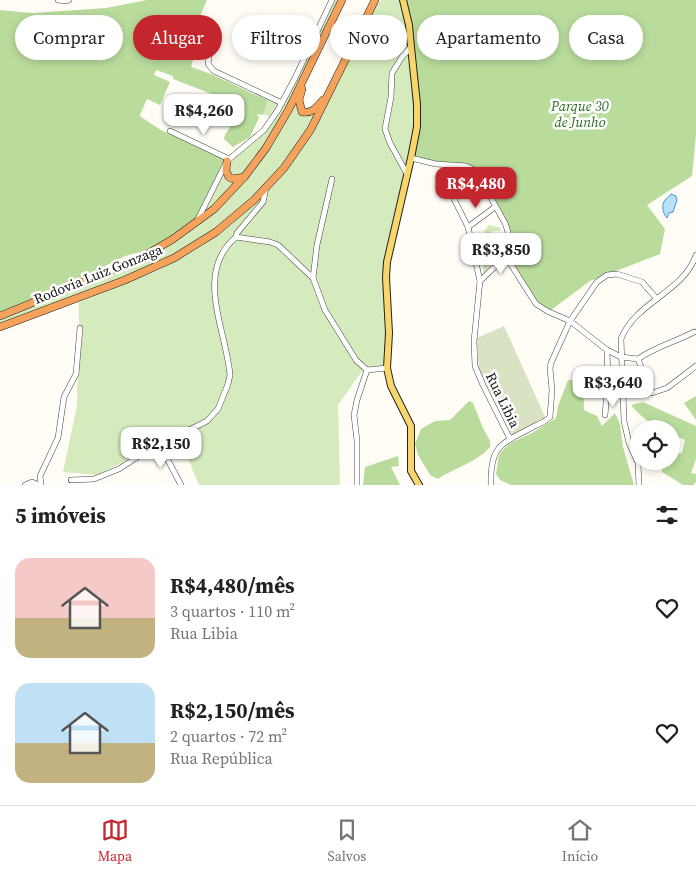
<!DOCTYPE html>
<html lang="pt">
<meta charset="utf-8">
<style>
body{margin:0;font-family:"Source Serif 4",serif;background:#f2f2f2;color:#202124;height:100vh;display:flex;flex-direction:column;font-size:19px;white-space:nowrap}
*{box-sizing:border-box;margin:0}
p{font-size:16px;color:#757577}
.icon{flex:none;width:28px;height:28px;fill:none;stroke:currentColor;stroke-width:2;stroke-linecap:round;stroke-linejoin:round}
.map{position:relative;height:485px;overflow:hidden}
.drawer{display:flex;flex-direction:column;background:#fff;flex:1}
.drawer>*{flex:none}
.guide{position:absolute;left:15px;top:15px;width:666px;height:45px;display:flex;gap:10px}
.controls{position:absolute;left:630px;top:420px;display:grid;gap:10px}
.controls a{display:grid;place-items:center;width:50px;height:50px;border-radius:50%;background:#fff;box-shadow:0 2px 8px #0003;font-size:25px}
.price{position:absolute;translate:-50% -42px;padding:0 11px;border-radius:10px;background:#fff;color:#222;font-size:16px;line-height:32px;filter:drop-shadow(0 1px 2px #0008)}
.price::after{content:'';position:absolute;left:50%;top:30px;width:15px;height:11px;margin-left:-8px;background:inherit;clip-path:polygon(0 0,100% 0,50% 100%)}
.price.current{background:#c4262e;color:#fff}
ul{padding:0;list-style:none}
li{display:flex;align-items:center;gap:15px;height:125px;padding:0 15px}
li span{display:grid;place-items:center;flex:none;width:140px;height:100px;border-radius:15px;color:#555}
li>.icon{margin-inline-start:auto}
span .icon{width:60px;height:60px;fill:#fffc;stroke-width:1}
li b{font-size:21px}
h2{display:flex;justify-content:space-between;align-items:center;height:60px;padding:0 15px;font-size:21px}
.chip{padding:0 18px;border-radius:22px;background:#fff;box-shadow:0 2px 8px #0003;font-size:18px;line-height:45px}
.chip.current{background:#c4262e;color:#fff}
.menu{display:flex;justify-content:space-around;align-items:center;height:70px;border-top:1px solid #e0e0e0;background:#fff;font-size:14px;color:#757577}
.menu a{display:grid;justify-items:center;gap:2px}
.menu .current{color:#c4262e}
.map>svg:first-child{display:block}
</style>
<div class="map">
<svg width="696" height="485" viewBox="0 0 696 485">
<rect width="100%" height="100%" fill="#fffdf5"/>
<g fill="#d5ebbd">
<polygon points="333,0 340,0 287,112 244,175 228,177 229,162 265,132"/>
<polygon points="381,0 401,0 408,28 413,120 410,152 391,238 384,366 365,367 338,405 340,485 199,485 180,439 171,432 142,447 122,463 97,475 63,472 77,406 79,302 159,270 197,249 230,226 279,180 294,155 265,192 195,244 131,276 0,327 0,316 123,267 214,211 246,177 301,88 300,112 323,105 301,144 337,85 373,9"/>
<polygon points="268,100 279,104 272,118 263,114"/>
<polygon points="226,165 227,178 243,178 199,219"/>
<polygon points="489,225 501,228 500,231 491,231 492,237 495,238 495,244 503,243 503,245 492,247 493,257 487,259 490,267 483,274 485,233 484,231"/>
</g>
<g fill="#b9dc9c">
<path d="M147,0H207L187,46L193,60L191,67C218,75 242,90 268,100L263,115L257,114L259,118L250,137L233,147L224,139C225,132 229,130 232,124C236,117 238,113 243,106L173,79V76L156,70L154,75L170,82L160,105L147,99L140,115L141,117L161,130L224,159L210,195L196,222L155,248L125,256L31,303L0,314V10L33,13L106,8Z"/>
<polygon points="401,0 696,0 696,135 692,176 647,205 665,229 660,254 590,281 551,310 536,301 518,273 511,255 511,244 497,204 482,175 472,166 435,162 417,158 410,152 413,120 409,44 408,28"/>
<polygon points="568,380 583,381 584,410 597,416 602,426 615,413 620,424 623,447 634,485 511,485 500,480 496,474 499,454 510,443 532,433 556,418 558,406"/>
<polygon points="696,396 696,420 684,403"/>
<path d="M469,401L473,403L483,428L490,441V447C476,463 456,467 438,479L430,475L418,455L415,444L421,429L435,421L450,420Z"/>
<path d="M643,402L696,426V459L691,473L696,474V482L693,485H683L662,472L661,461H671V454L682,453L685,440L671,434V429C655,429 641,417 631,405Z"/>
<polygon points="398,456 399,466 391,467 400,485 363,485 365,467"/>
</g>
<polygon fill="#d9e3c4" points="504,326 546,419 512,435 479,369 477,338"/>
<path fill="#b9e0f7" stroke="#3f96cf" d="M671,194L676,196L677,200L673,212L669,213L667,218C663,214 661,205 665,200C667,198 669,197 671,194Z"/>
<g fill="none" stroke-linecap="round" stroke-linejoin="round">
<g stroke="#444" stroke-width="6">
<g id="minor">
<polyline points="58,0 66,1 69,0"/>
<polyline points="210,51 208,64 214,71 282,103"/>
<polyline points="170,131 229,159"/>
<path d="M411,158L436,164L466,166L476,171L505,223L508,232L507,255L510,263L536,304L547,311L570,321L607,350L621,357L638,359C655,347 675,342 694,332"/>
<polyline points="407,174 390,143 385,129 391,97 392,73 402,57 411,47"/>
<polyline points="332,179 317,245 313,278 325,310 356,360 367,370 357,400 354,415 357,441 357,485"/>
<polyline points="266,188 263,202 237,233 236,237 270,242 278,245 313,278"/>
<polyline points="453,197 468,227 480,281 474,341 475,366 483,385 510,439"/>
<polyline points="197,221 227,161 264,130 278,110 295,78 332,0"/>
<polyline points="468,227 495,207"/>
<polyline points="480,281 507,255"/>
<polyline points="638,359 641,367 643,384 652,393 667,388 696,366"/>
<polyline points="367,370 387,368"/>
<polyline points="605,415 608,381 607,350"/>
<polyline points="159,443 181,485"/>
<path d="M71,480L94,479L119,469L159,443L177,436L207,421L218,409L228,384L230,375C226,329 194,273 236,237"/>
<polyline points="25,485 32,482 39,485"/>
<polyline points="41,485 40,476 58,438 64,397 76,374 80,328"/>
<path d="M491,485C490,446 500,444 533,427C539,424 545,422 550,417L552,390L550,368L551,363L570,321L597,282L607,275L617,274L642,282L656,298"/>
<path d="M639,485L638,463L629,443L624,421L621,339C635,302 684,292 696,255"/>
</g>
</g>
<g stroke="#222" stroke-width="8">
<polyline id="major" points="403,0 409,25 411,47 417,104 417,127 411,158 387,262 386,277 389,333 387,368 391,386 411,426 411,471 419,485"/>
</g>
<g stroke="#222" stroke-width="8">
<g id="highway">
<path d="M302,89L299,100L302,112C312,114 317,107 323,100"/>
<polyline points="227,161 226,171 229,177 233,179 244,177"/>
<polyline points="0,316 139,259 173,239 214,209 245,176 266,148 289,109 342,0"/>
<polyline points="0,327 125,280 174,258 216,232 254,200 284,168 311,129 375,0"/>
</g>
</g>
<use href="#minor" stroke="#fff" stroke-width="5"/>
<use href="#major" stroke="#f9d66b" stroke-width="6"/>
<use href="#highway" stroke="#f5a25d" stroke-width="7"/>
</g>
<g text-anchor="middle" stroke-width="5" stroke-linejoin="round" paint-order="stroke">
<g font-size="14" font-style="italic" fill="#2f6b1f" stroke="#fff">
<text x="580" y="111">Parque 30<tspan x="580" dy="16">de Junho</tspan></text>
</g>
<g font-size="14" fill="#111" stroke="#fff">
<text transform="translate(98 274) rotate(-22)" y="5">Rodovia Luiz Gonzaga</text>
<text transform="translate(503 400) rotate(64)" y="5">Rua Libia</text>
</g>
</g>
</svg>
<div class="controls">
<a><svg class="icon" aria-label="locate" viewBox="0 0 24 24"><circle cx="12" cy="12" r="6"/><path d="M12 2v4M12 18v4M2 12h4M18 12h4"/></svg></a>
</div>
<b class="price" style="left:204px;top:136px">R$4,260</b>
<b class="price current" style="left:476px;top:209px">R$4,480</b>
<b class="price" style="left:501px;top:275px">R$3,850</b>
<b class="price" style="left:613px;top:408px">R$3,640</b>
<b class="price" style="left:161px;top:469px">R$2,150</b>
<div class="guide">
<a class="chip">Comprar</a>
<a class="chip current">Alugar</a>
<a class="chip">Filtros</a>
<a class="chip">Novo</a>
<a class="chip">Apartamento</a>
<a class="chip">Casa</a>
</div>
</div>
<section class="drawer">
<h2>5 imóveis<svg class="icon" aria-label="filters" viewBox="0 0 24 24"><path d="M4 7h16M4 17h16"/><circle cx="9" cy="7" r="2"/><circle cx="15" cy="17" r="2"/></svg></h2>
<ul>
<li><span style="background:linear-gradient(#f6c9c9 60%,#c2b280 0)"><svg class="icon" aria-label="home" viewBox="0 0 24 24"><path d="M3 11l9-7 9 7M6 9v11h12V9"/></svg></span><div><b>R$4,480/mês</b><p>3 quartos · 110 m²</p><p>Rua Libia</p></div><svg class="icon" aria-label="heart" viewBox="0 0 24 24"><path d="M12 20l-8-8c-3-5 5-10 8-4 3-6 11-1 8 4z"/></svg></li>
<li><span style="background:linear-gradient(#bfe0f5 60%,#c2b280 0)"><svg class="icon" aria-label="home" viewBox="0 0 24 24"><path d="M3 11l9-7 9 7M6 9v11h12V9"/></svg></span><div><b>R$2,150/mês</b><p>2 quartos · 72 m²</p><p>Rua República</p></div><svg class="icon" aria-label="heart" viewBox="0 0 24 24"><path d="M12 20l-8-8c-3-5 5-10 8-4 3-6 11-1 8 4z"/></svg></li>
</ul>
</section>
<nav class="menu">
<a class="current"><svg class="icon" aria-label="map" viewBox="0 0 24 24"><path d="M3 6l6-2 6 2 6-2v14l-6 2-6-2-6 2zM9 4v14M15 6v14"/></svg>Mapa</a>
<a><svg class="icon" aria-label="saved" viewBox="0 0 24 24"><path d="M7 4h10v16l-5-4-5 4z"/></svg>Salvos</a>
<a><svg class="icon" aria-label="home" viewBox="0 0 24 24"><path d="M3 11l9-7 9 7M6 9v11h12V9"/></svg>Início</a>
</nav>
